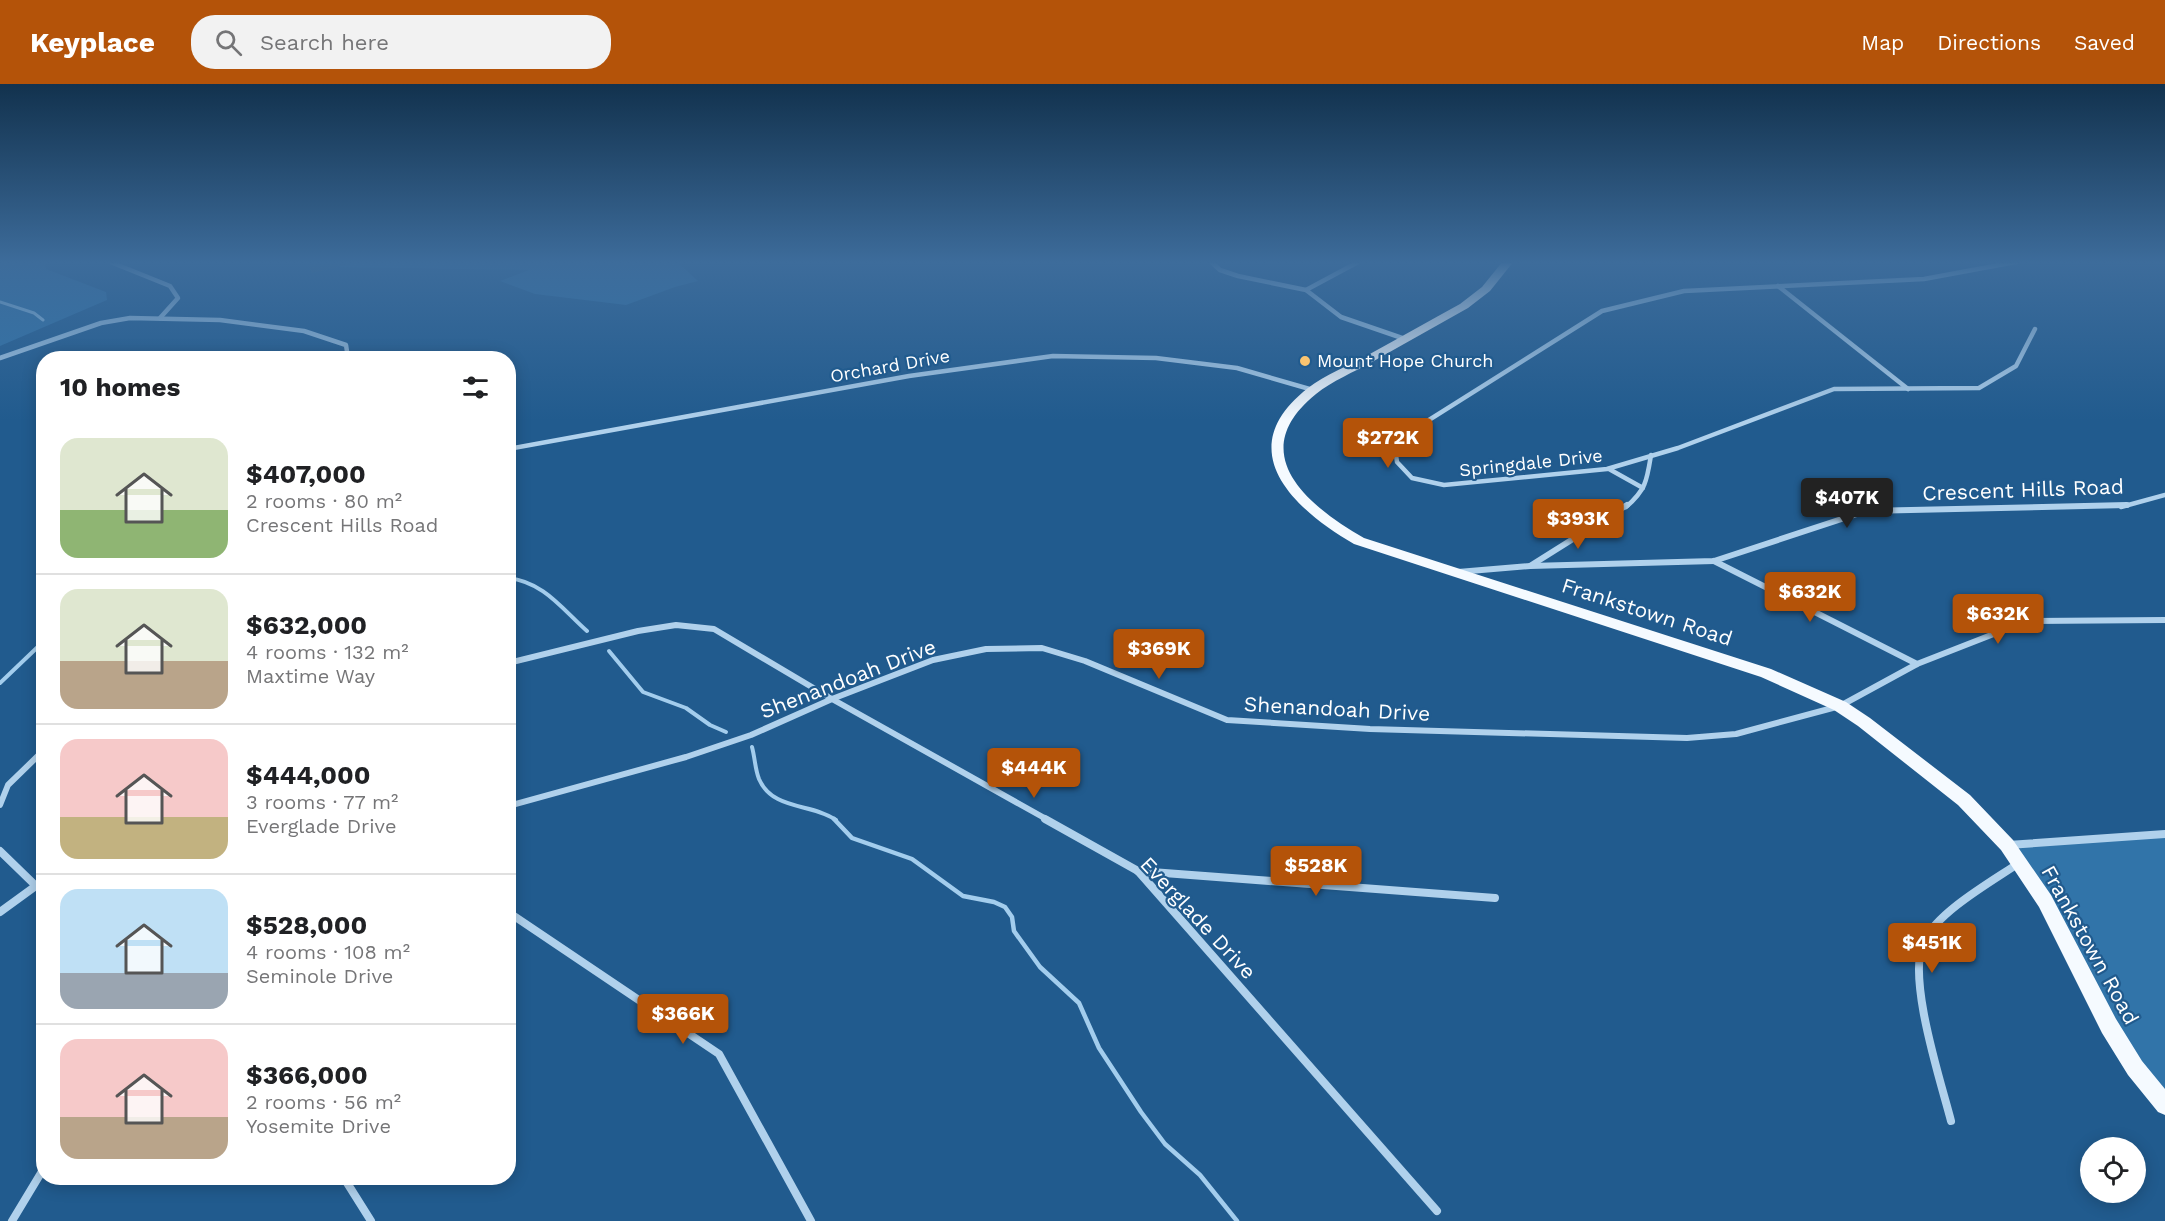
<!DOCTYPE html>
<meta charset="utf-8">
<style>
body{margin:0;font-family:"Work Sans",sans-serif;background:#f2f2f2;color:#202124;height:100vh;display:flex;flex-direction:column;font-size:22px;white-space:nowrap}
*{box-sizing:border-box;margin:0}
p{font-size:20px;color:#757577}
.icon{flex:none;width:33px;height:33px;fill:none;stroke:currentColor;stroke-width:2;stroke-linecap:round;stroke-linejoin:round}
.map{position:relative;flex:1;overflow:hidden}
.details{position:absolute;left:36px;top:267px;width:480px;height:834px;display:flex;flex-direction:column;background:#fff;border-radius:24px;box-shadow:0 3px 15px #0003}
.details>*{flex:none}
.tools{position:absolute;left:2080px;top:1053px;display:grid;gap:12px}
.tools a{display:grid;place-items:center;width:66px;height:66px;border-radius:50%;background:#fff;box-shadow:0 3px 15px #0003;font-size:30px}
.price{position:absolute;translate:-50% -51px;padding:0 14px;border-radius:6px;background:#b45309;color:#fff;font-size:20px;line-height:39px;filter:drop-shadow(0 2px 3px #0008)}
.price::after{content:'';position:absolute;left:50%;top:36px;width:18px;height:14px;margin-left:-9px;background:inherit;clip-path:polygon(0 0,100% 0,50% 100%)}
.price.current{background:#222;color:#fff}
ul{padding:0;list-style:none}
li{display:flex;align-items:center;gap:18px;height:150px;padding:0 24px}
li+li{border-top:2px solid #e0e0e0}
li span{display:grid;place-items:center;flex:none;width:168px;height:120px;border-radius:18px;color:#555}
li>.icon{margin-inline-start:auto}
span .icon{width:72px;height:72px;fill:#fffc;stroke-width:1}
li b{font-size:26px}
h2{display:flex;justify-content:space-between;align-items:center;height:72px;padding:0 24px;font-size:26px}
header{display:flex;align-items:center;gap:36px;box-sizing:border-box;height:84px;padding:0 30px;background:#b45309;color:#fff}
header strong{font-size:28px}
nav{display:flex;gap:33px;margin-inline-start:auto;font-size:21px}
.search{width:420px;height:54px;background:#f2f2f2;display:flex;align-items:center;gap:15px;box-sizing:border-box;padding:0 21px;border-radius:24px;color:#757577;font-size:22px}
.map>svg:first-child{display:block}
</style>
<header>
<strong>Keyplace</strong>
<div class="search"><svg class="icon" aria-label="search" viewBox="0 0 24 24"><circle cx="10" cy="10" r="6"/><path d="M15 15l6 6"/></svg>Search here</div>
<nav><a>Map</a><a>Directions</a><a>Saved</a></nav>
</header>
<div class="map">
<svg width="2165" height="1137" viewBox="0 0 2165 1137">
<rect width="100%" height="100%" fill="#215b8e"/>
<g fill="#3174a9">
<polygon points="0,177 44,177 46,185 106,208 107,216 0,262"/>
<polygon points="308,177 676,177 698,197 675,203 626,221 535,210 500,197 529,186 337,183 312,189"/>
<polygon points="2165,750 2165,1021 2007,761"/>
</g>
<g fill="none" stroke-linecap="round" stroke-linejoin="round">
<polyline stroke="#a3cded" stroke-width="3" points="0,218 34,229 43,236"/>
<g stroke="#a3cded" stroke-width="4">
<path d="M508,494C544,498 562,525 587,547"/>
<polyline points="609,567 643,608 686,624 710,641 726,648"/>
<polyline points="0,599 44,557"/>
<path d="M752,663C755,674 755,685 759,695C773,727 812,719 836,736"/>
</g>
<polyline stroke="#a3cded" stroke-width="4.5" points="834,735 852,754 912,775 963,812 994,818 1005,823 1012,833 1014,847 1040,883 1079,919 1099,964 1141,1028 1165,1060 1200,1091 1237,1137"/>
<g stroke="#b0d1ec" stroke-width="4.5">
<polyline points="108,177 170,202 178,214 160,234"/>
<polyline points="1210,177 1220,186 1238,192 1306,206 1341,233 1405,255"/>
<polyline points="2021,177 1924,195 1684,207 1602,227 1394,358 1397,378 1412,394 1444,401 1607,385 1678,364 1834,305 1979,304 2016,282 2035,245"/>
<polyline points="1778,202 1908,305"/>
<polyline points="1306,206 1360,177"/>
<polyline points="0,274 101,239 130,234 220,236 304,247 346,261 348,274"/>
<polyline points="508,365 909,292 1053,272 1156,274 1237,284 1313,306"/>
<polyline points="1609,385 1643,404"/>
<path d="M1626,423C1646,406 1647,396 1651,371"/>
<polyline points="2121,423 2165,411"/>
</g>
<g stroke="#b0d1ec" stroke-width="6">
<polyline points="1714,477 1917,580"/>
<polyline points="1530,482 1714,477 1866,427 2127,421"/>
<polyline points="1458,488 1530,482 1627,421"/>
<polyline points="508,579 638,547 676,541 714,545 832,615 1048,736"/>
<polyline points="0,721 8,701 44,666"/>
<polyline points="508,722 686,673 751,651 832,615 933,576 986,565 1042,564 1085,577 1227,636 1370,645 1687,654 1736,650 1840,622 1917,580 2027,537 2165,536"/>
</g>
<g stroke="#b0d1ec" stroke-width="8">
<polyline points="1045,735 1138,787 1437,1127"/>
<polyline points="2008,761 2165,750"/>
<polyline points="0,767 35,801"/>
<polyline points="1138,787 1495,814"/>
<polyline points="0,828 44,796"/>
<polyline points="508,828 719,970 811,1137"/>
<path d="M1951,1037C1941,998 1906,892 1924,857C1939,827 1991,798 2019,779"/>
<polyline points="344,1094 371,1137"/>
<polyline points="12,1137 44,1084"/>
</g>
<path fill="#f5faff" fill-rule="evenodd" d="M1503,177H1514L1490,207L1468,224C1436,242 1404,260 1372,278C1354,288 1332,297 1316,310C1244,368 1306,421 1364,454L1771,585L1846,618L1870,634L1970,711L2013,756L2051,811L2116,935L2142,977L2165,1005V1031L2158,1028L2128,991L2102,949L2039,823L2001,766L1958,721L1858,642L1834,626L1761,593L1354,460C1292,424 1230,365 1308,304C1325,291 1349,281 1368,271C1399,254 1429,237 1460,220L1482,203Z"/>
</g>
<polygon fill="#335d7f" points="306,177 350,177 351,180 312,189"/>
<linearGradient id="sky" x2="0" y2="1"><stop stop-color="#12324e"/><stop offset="0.53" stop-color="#3d6c9b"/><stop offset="1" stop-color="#3d6c9b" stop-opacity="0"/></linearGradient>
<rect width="2165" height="337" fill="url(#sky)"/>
<circle fill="#f9c471" stroke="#215b8e" stroke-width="2" cx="1305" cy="277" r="6"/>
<g text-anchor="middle" stroke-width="4.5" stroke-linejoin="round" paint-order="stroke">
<g font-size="18" fill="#fff" stroke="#215b8e" text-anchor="start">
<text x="1317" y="283">Mount Hope Church</text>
</g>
<g font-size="18" fill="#fff" stroke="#215b8e">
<text transform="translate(890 282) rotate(-10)" y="6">Orchard Drive</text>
<text transform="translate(1531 379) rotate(-6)" y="6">Springdale Drive</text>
</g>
<g font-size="21" fill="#fff" stroke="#215b8e">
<text transform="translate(2023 406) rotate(-2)" y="7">Crescent Hills Road</text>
<text transform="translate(1647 528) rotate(18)" y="7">Frankstown Road</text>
<text transform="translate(848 595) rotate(-21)" y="7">Shenandoah Drive</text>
<text transform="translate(1337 625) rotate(3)" y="7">Shenandoah Drive</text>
<text transform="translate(1198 834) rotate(47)" y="7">Everglade Drive</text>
<text transform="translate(2090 861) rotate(61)" y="7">Frankstown Road</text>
</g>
</g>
</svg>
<div class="tools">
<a><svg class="icon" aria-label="locate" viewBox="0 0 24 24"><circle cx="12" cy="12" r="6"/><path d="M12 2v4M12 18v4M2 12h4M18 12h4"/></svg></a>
</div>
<b class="price" style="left:1388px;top:385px">$272K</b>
<b class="price current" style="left:1847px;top:445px">$407K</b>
<b class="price" style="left:1578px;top:466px">$393K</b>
<b class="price" style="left:1810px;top:539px">$632K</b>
<b class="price" style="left:1998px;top:561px">$632K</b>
<b class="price" style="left:1159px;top:596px">$369K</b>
<b class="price" style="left:1034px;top:715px">$444K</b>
<b class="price" style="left:1316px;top:813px">$528K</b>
<b class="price" style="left:1932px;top:890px">$451K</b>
<b class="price" style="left:683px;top:961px">$366K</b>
<section class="details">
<h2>10 homes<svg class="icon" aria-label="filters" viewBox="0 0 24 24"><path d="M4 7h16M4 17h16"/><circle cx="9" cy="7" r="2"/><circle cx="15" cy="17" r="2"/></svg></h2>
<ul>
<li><span style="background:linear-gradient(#dfe7d0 60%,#8fb573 0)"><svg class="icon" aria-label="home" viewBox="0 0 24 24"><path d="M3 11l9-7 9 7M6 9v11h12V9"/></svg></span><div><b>$407,000</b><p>2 rooms · 80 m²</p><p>Crescent Hills Road</p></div></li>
<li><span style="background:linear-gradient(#dfe7d0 60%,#b9a48a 0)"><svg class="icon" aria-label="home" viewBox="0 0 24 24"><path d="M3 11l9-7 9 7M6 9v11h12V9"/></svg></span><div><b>$632,000</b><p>4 rooms · 132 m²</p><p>Maxtime Way</p></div></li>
<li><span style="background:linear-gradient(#f6c9c9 65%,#c2b280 0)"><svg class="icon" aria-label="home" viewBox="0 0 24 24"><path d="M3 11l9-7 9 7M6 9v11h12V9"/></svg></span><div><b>$444,000</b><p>3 rooms · 77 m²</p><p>Everglade Drive</p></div></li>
<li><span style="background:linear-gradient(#bfe0f5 70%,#9aa5b1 0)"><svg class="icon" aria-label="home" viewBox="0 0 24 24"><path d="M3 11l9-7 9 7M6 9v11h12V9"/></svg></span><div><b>$528,000</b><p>4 rooms · 108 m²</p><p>Seminole Drive</p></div></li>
<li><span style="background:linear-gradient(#f6c9c9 65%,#b9a48a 0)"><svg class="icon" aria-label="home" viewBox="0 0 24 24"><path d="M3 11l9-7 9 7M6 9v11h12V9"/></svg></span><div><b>$366,000</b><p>2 rooms · 56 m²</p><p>Yosemite Drive</p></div></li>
</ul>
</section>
</div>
